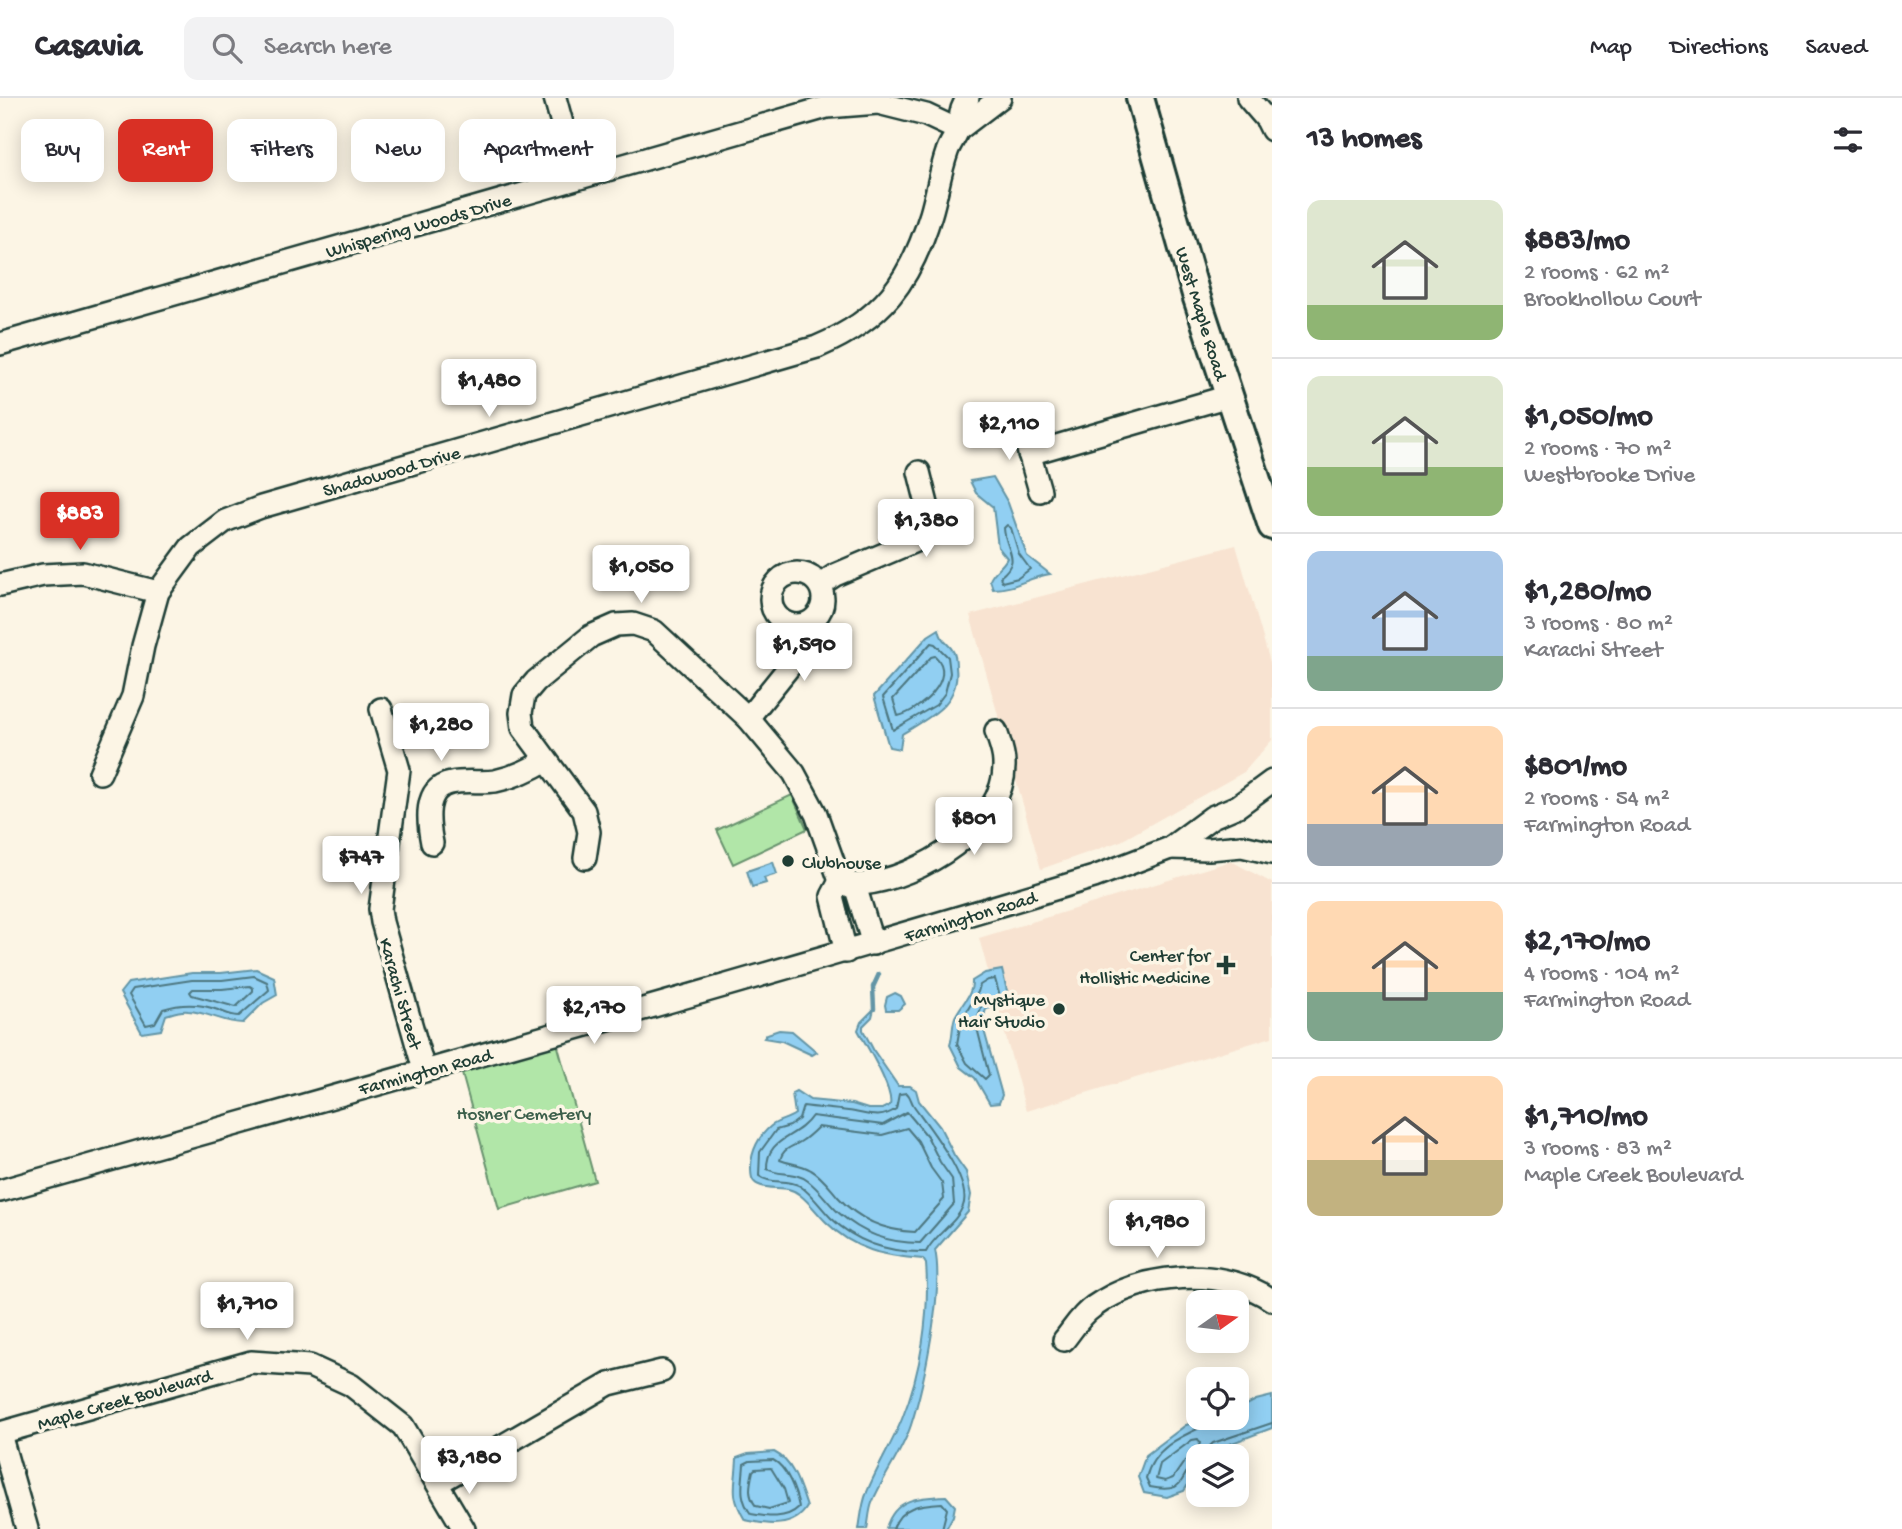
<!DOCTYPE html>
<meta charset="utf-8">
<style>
body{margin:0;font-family:"Gochi Hand",sans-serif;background:#f2f2f3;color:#2b2b33;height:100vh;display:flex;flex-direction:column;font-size:26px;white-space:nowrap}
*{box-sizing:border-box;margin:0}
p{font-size:23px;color:#7c7c81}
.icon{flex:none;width:38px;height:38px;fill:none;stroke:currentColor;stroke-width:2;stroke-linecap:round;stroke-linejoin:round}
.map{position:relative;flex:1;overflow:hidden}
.side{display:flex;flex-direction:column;background:#fff;width:630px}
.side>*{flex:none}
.hud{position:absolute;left:21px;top:21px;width:665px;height:63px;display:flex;gap:14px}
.needle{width:46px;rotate:76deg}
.buttons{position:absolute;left:1186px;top:1192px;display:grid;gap:14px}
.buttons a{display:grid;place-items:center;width:63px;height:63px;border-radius:14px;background:#fff;box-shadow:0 4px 18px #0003;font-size:35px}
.price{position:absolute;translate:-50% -60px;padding:0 16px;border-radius:7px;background:#fff;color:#222;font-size:23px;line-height:46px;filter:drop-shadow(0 2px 4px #0008)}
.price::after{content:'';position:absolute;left:50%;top:42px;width:21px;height:16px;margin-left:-10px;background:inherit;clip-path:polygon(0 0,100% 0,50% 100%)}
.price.selected{background:#d93025;color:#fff}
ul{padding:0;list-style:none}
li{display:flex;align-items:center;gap:21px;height:175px;padding:0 35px}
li+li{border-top:2px solid #e1e1e2}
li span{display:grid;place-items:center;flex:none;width:196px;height:140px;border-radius:14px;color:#555}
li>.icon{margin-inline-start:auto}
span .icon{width:84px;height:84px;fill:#fffc;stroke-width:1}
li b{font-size:30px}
h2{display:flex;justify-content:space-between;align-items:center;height:84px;padding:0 35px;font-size:30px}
.tag{padding:0 24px;border-radius:14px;background:#fff;box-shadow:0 4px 18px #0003;font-size:24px;line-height:63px}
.tag.selected{background:#d93025;color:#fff}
header{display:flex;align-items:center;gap:42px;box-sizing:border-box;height:98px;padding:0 35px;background:#fff;border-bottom:2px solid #e1e1e2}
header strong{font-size:33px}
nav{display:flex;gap:38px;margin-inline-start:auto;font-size:24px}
.search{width:490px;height:63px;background:#f2f2f3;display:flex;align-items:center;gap:18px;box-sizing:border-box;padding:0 24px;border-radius:14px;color:#7c7c81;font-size:26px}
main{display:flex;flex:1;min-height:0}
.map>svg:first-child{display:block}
</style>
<header>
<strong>Casavia</strong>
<div class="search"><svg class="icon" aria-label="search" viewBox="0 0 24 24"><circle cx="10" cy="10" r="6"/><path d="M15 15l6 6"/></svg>Search here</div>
<nav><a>Map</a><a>Directions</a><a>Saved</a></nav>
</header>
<main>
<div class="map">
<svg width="1272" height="1431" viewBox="0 0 1272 1431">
<rect width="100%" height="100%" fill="#fcf5e5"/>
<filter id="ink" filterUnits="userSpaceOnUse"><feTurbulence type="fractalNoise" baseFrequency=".0143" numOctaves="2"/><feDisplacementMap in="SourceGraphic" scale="14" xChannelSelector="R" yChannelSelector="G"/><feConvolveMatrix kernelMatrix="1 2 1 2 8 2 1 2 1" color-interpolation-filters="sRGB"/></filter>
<g filter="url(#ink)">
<g fill="#f8e3d1">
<polygon points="1236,447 1272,571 1272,642 1244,674 1121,743 1041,771 970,517"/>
<polygon points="1231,763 1272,785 1272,939 1026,1013 979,840"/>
</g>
<g fill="#b1e6a8" stroke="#68926e" stroke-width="2">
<polygon points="792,697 807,731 733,766 717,732"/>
<polygon points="557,945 595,1083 499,1111 461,972"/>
</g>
<g fill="#91cff2" stroke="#6395a6" stroke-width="2">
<path d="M993,379L1008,405L1027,458L1050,476C1029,479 1015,491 993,491L990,482C994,472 1002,470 1007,460L998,449L993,409L976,395L970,383Z"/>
<path d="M939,531C942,545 947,543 953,553C956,557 956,564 956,569C961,606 928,620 902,636L900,651L889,649L874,598L928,538Z"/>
<polygon points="773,764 777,776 764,780 766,785 752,789 747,773"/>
<path d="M256,871L274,879L277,897L263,905L243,925C224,925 208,914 188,913C181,912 173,915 166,917L161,932L142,935L120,895L128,885L192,875H221Z"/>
<path d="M1002,872L1009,901L1000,908L986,911L982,925L1002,997L999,1005L990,1006L975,980L961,969L950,947C953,938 952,927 955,919C961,906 973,897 972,883L985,875Z"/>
<polygon points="895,895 901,898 905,906 898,912 886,912 885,907 887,899"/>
<path d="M874,911L872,919L863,928V932L874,953L898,988H910L916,992L919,1003L940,1029L954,1057L966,1074L971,1097L968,1114L935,1152C944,1191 924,1287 911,1327C902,1355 883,1378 872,1405C869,1413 869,1422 867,1431H859C861,1419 862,1405 867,1394C877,1369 892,1346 902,1321C921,1274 930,1216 926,1166L923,1161C885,1158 855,1153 826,1124C817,1115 810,1105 800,1097C788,1086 773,1093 759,1087C751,1084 751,1077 751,1069C751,1053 759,1038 771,1028C778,1022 787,1022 795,1016L792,995L796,993L810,1002L852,1006L868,1011H882L890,1007C894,992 866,947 858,932L861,924Z"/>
<polygon points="779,932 792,933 817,954 812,957 782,943 764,940 767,936"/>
<polygon points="1272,1298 1272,1330 1216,1351 1209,1358 1199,1358 1199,1369 1184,1393 1167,1399 1144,1395 1138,1379 1146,1357 1186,1327 1211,1320 1237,1320 1237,1312 1256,1302"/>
<path d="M774,1354C794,1364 800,1389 807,1409C794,1431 767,1427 745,1422C729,1395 736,1389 737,1360L748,1356Z"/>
<path d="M946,1398L955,1408L953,1418L946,1431L886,1430C895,1400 918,1399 946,1398Z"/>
</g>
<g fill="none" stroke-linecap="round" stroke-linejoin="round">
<g stroke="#4d7780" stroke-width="2">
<path d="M1007,427L1011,430L1019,456L1030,471L1018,480L1002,484L1000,479C1023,461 1005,453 1004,430Z"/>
<polygon points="931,545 935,546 948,559 950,575 945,595 936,607 893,632 883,599"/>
<path d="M935,558C959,580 918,614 898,618L893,601L931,559Z"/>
<path d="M254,878L267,884L269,892L239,918C231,918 226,915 218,912C199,905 182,905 163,911L155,925L146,927L129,897L133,891L192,882H222Z"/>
<polygon points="995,881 1000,899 982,906 976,926 989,977 985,981 967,965 957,946 961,923 978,894 980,887 988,882"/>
<polygon points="250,888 253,890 253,893 236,909 192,897 190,894 193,891 222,891"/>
<path d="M907,995C911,999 911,1004 914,1008C928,1028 973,1083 963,1108C956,1126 934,1137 926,1154C890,1155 857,1145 831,1120C821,1110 812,1096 800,1088C787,1080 771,1087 759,1078L760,1054L776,1032L790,1028L799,1021L803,1008C818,1010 833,1011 848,1013C866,1015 879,1023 896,1011L899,996Z"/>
<path d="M907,1014L927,1038L940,1064L952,1081L954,1106L920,1145C888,1145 863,1136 839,1115C828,1105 820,1092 808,1083C795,1073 779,1078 767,1071C766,1039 797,1041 812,1018L883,1027Z"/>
<path d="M818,1029L882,1037L907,1030L918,1043L931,1070L942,1085L944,1101L915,1134C884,1133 859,1122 838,1099C830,1090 822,1078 811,1072C801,1066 790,1066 780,1062C783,1050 791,1050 800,1044C807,1040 813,1034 818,1029Z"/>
<polygon points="1198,1341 1200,1345 1195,1357 1184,1364 1173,1380 1165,1383 1156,1381 1160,1366 1192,1342"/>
<polyline points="1205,1358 1206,1352 1213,1345 1272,1325"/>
<path d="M773,1362C787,1369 796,1394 799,1409C786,1422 767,1419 751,1416C738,1399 743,1385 744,1366L750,1363Z"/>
<path d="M1199,1366C1176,1370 1193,1398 1150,1389L1146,1380C1153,1351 1179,1339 1204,1328L1207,1320"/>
<path d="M771,1370L784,1391L788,1405L769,1411L756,1408C747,1397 750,1386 753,1373L755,1371Z"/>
<path d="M893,1431C900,1408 921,1406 942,1405L947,1411L942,1431"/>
</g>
<polyline stroke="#6395a6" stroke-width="4.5" points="874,911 873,889 879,876"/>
<g stroke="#1f3d34" stroke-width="26">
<g id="minor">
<polyline points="555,0 577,80"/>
<polyline points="1248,0 1267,22 1272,32"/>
<polyline points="958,32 1000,0"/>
<polyline points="0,246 827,9 878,5 926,17 958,32"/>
<polyline points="1020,323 1040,393"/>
<polyline points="1029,356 1229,298"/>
<circle cx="797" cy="501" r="26"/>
<polyline points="0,487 43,477 83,475 158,494"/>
<polyline points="820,487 835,477 922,440 929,424 929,414 919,374"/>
<polyline points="381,611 399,672 380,811 382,824 424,972"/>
<polyline points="748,620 797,559 800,527"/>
<path d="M100,675L133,598L143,548L158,494L191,449L225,423L261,409L817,249C883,221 910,184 931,116C937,96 940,74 947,54C949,47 954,41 957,34C962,21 958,13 968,0"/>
<path d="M432,745C428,725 423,690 451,685C466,682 481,685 495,683C514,679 530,672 546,662"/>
<polyline points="1170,750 1209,751 1242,748 1272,755"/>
<path d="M585,760L589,734L584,713L523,630L521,615L524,597L536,583L591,538L616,527L633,526L654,533L748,620L794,675L816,716L840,783C847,784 855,787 862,786C917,781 1007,728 1004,665C1004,654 999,643 996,633"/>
<polyline points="846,854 832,798 840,783 856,791 873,846"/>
<path d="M0,1093C365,989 730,889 1094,779L1170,750L1212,719L1238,708L1272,683"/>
<path d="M1064,1242C1073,1231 1081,1217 1093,1209C1143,1174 1220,1168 1272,1202"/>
<polyline points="0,1335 251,1264 310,1268 351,1287 403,1328 464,1431"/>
<polyline points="0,1336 27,1431"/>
<polyline points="438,1385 609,1286 662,1273"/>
</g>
</g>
<g stroke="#1f3d34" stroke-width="32">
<polyline id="major" points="1140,0 1197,200 1272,428"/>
</g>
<use href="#minor" stroke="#fcf5e5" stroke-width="21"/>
<use href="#major" stroke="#fcf5e5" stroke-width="26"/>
</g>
</g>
<g fill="#1f3d34" stroke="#fcf5e5" stroke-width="2.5">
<circle cx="788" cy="763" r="7"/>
<path d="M1222.5 856.5h7v7h7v7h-7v7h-7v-7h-7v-7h7z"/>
<circle cx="1059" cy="911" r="7"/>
</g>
<g text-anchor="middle" stroke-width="7" stroke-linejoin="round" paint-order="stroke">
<g font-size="19" fill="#1f3d34" stroke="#fcf5e5">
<text transform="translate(418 126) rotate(-16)" y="7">Whispering Woods Drive</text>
<text transform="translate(1203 215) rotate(73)" y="7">West Maple Road</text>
<text transform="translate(391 372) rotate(-16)" y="7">Shadowood Drive</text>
<text transform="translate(970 817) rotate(-17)" y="7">Farmington Road</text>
<text transform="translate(402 895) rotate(74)" y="7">Karachi Street</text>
<text transform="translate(425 972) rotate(-15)" y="7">Farmington Road</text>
<text transform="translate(124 1300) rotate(-16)" y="7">Maple Creek Boulevard</text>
</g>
<g font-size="19" fill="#1f3d34" stroke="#fcf5e5" text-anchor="end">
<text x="802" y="770" text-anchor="start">Clubhouse</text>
<text x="1210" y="863">Center for<tspan x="1210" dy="22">Hollistic Medicine</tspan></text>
<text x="1045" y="907">Mystique<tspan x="1045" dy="22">Hair Studio</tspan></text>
</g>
<g font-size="19" fill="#3c5f4b" stroke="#fcf5e5">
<text x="524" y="1021">Hosner Cemetery</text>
</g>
</g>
</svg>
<div class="buttons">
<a><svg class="needle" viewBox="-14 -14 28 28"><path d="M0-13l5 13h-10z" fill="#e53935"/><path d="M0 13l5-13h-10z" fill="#7c7c81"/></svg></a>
<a><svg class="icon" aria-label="locate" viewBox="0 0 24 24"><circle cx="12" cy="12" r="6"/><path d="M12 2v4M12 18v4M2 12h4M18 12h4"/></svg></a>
<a><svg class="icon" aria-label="layers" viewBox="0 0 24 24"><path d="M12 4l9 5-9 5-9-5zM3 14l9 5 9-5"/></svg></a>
</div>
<b class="price" style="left:489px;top:321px">$1,480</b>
<b class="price" style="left:1009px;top:364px">$2,110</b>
<b class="price selected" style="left:80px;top:454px">$883</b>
<b class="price" style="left:926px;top:461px">$1,380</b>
<b class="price" style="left:641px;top:507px">$1,050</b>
<b class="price" style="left:804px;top:585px">$1,590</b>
<b class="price" style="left:441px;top:665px">$1,280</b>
<b class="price" style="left:974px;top:759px">$801</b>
<b class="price" style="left:361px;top:798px">$747</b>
<b class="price" style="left:594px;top:948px">$2,170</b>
<b class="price" style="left:1157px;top:1162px">$1,980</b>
<b class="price" style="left:247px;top:1244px">$1,710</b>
<b class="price" style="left:469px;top:1398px">$3,180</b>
<div class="hud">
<a class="tag">Buy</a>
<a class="tag selected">Rent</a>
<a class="tag">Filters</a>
<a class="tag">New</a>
<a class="tag">Apartment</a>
</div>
</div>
<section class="side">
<h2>13 homes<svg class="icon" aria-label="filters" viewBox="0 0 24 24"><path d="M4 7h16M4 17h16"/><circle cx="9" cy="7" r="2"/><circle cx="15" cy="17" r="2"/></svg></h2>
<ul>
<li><span style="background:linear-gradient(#dfe7d0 75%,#8fb573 0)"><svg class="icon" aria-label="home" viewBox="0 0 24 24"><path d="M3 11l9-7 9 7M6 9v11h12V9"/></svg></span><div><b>$883/mo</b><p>2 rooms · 62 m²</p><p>Brookhollow Court</p></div></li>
<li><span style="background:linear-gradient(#dfe7d0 65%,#8fb573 0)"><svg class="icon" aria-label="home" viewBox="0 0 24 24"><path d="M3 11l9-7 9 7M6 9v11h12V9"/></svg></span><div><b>$1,050/mo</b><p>2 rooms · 70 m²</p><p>Westbrooke Drive</p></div></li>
<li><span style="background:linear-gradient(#a9c7e8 75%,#7fa58c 0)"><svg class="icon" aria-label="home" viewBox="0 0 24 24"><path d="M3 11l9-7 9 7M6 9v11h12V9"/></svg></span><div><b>$1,280/mo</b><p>3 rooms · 80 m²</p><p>Karachi Street</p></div></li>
<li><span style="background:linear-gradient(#ffd9b3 70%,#9aa5b1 0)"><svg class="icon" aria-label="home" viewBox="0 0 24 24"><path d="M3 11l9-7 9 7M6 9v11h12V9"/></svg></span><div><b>$801/mo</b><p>2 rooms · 54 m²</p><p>Farmington Road</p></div></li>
<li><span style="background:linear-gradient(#ffd9b3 65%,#7fa58c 0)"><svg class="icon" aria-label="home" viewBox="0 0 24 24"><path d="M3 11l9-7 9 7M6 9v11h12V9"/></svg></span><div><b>$2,170/mo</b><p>4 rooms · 104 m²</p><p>Farmington Road</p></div></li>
<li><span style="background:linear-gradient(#ffd9b3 60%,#c2b280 0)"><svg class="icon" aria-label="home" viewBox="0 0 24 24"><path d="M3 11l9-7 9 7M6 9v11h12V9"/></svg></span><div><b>$1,710/mo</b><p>3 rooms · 83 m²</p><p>Maple Creek Boulevard</p></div></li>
</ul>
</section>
</main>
